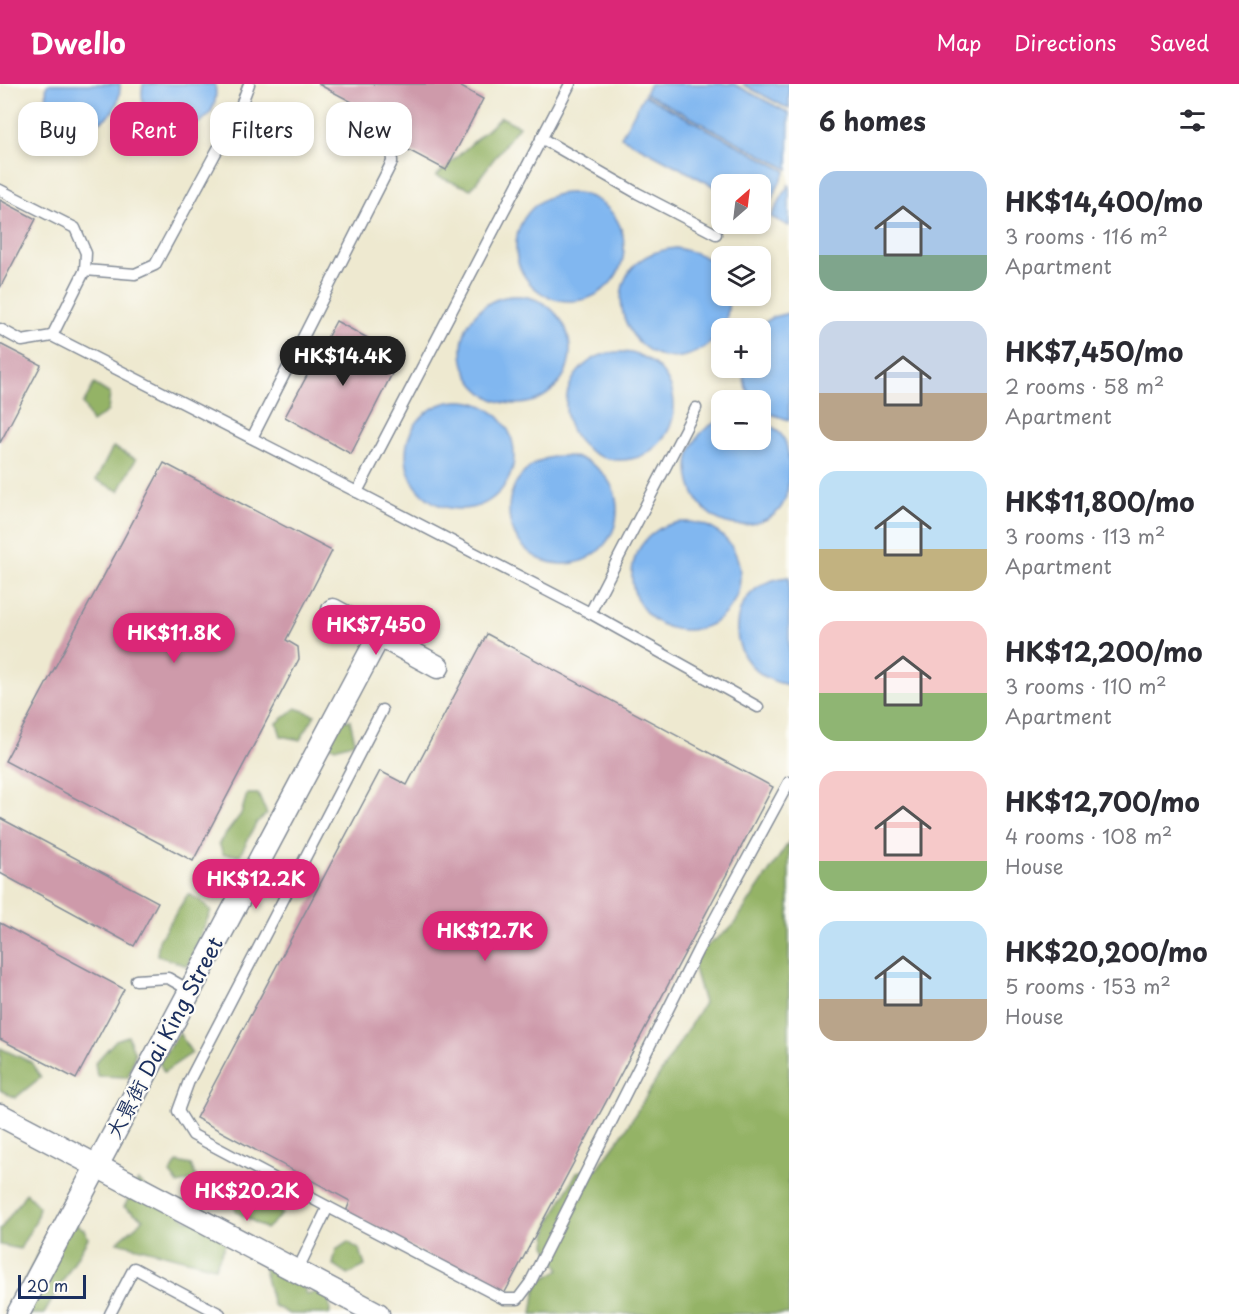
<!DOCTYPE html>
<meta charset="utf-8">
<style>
body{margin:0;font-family:"Playpen Sans","LXGW WenKai TC",sans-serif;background:#f7f7f7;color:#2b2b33;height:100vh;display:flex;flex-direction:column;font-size:22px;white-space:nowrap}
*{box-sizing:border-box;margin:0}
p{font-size:20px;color:#7c7c81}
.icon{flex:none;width:33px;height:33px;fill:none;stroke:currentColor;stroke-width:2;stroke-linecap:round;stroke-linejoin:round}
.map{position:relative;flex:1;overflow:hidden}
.details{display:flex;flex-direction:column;background:#fff;width:450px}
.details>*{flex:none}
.banner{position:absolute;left:18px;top:18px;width:570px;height:54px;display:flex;gap:12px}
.needle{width:39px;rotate:28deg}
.buttons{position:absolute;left:711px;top:90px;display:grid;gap:12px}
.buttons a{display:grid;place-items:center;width:60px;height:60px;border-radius:12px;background:#fff;box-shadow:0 3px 9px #0003;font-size:30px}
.scale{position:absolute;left:18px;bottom:15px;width:68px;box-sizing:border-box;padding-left:6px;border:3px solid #1b2f5e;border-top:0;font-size:16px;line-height:21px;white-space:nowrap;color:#1b2f5e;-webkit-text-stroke:4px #fdfcf7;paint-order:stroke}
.price{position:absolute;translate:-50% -51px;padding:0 14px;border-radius:21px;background:#db2777;color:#fff;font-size:20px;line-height:39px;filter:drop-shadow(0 2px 3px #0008)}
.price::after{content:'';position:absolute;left:50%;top:36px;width:18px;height:14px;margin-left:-9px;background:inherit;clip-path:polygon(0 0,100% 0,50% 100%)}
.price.selected{background:#222;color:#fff}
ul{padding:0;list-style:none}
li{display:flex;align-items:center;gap:18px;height:150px;padding:0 30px}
li span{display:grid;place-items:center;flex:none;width:168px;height:120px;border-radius:18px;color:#555}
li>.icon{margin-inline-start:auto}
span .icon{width:72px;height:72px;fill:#fffc;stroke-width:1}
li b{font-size:26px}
h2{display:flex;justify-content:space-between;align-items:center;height:72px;padding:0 30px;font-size:26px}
.chip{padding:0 21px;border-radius:18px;background:#fff;box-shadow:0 3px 9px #0003;font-size:21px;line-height:54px}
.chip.selected{background:#db2777;color:#fff}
header{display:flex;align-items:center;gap:36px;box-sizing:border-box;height:84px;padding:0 30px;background:#db2777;color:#fff}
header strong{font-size:28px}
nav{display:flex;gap:33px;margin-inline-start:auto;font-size:21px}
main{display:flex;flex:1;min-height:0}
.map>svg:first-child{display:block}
</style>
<header>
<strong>Dwello</strong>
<nav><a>Map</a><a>Directions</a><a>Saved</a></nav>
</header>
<main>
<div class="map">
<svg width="789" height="1230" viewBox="0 0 789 1230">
<rect width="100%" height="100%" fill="#fdfcf7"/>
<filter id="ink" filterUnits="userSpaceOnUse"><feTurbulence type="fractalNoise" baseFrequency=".0167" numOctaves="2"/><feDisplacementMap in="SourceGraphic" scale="12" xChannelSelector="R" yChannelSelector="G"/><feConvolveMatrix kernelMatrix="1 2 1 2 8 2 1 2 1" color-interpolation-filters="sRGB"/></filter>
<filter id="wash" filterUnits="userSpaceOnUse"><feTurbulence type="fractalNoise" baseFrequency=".008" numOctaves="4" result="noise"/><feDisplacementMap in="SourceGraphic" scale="24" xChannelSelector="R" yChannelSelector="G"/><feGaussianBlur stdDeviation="1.35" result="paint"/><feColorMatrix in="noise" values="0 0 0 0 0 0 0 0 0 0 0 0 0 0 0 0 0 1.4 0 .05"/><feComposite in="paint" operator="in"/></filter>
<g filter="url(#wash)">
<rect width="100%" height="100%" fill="#eee9d0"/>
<g fill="#94b366" stroke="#587162" stroke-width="1.5">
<polygon points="501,33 519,42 471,105 436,92"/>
<polygon points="94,300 110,310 108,327 92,338 83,320"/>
<polygon points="113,363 136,375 119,407 96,396"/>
<polygon points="296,624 315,631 300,656 281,652 277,639"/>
<polygon points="350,636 355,658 335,664 319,656 326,640"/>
<polygon points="247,710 258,710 267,730 257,738 240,771 223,770 219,759 241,730"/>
<polygon points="789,758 789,1230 532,1230 537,1198 560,1186 546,1161 549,1140 577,1088 598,1084 626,1045 704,919 691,874 732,843"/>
<polygon points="188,810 200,816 211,827 187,882 157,871 159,856"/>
<polygon points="179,949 192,969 164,988 159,978"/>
<polygon points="128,952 135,970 128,993 97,992 95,979 116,956"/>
<polygon points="0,964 31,978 41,993 15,1014 0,1006"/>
<polygon points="177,1078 191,1081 197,1095 178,1100 170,1090"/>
<polygon points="138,1097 187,1136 234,1141 215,1183 117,1158 144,1135 124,1123"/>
<polygon points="251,1102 282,1130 266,1145 237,1128 227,1104"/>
<polygon points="26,1109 39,1123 36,1136 20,1165 0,1161 0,1146"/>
<polygon points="59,1131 84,1145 88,1154 44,1230 7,1230"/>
<polygon points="348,1158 360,1166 365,1182 348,1191 333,1181 336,1166"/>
<polygon points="273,1169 302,1196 306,1211 324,1206 329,1211 330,1230 289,1230 273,1221 263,1182"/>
</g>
<g fill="#81b7f0" stroke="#4e73a7" stroke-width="1.5">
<path d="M47,0H120C121,60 38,50 47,0Z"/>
<path d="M143,0H215C225,60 132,57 143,0Z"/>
<polygon points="650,0 734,0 789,29 788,85 645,9"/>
<polygon points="742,0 789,0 789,25"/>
<polygon points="644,11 786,87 764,129 761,127 760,100 722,100 721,106 621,53"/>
<polygon points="789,100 789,142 771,133"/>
<circle cx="570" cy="163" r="54"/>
<path d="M676,164C692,167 716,174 721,191C723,197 722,206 722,212H728C730,232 723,251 705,263C631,312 575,174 676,164Z"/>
<circle cx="516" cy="266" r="54"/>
<polygon points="789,229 789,336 771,330 761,323 760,316 753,315 746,304 742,284 760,284 760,244 757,244 773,233"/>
<circle cx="620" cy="322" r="54"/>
<circle cx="460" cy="371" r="54"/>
<path d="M721,336L722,356H760L761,337C787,347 789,362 789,387C789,415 783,434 751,440C689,451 662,359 721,336Z"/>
<circle cx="563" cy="426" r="54"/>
<circle cx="686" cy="492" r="54"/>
<path d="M789,493V601C720,590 719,499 789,493Z"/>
</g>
<g id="blocks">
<g fill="#ce9aaa">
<polygon points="318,0 456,0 483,15 446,86 346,33 354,19"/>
<polygon points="0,116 36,135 0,204"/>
<polygon points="336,237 401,272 351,370 285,333"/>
<polygon points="0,260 41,281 0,359"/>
<polygon points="164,379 332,467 286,556 298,563 299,575 193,777 5,677"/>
<polygon points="487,550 773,703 503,1212 346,1128 350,1117 196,1034 380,687 407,701"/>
<polygon points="0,734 158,818 134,862 0,789"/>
<polygon points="0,839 124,905 76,995 0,955"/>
</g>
</g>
</g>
<g filter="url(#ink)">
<use href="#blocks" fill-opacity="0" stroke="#848c97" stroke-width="1.5"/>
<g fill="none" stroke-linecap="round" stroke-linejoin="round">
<g stroke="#848c97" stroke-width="13">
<g id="lane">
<polyline points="249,0 240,24 155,181 135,190 85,186 52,252 357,408 570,0"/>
<polyline points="541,54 637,109 716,150"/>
<polyline points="0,106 75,144 86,169 85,186"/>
<polyline points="0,245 22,257 52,252"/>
<polyline points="252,354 392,78 391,57"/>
<polyline points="357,408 590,529 758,623"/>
<polyline points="590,529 696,324"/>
<polyline points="136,896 168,894 189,906"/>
<polyline points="328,1123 193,1051 178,1027 189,997 382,626"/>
<polyline points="297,1187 328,1123 504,1215 518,1215 530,1199 698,866 789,698"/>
<polyline points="110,1230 134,1184 220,1230"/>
</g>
</g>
<g stroke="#848c97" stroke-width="25">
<g id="street">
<polyline points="333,526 438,583"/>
<polyline points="0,1031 378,1230"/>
<polyline points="18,1230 380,550"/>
</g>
</g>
<use href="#lane" stroke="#fff" stroke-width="10"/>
<use href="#street" stroke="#fff" stroke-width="22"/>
</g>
</g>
<g text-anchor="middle" stroke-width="4.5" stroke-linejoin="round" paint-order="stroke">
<g font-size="21" fill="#1b2f5e" stroke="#fdfcf7">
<text transform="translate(165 954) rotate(-62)" y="7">大景街 Dai King Street</text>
</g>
</g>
</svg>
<div class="buttons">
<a><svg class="needle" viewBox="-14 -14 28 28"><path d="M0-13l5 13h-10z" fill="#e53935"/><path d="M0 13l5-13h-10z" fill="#7c7c81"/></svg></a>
<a><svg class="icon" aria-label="layers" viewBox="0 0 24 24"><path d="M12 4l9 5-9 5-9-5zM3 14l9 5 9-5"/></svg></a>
<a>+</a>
<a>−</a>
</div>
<div class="scale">20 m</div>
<b class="price selected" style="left:343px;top:303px">HK$14.4K</b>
<b class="price" style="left:376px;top:572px">HK$7,450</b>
<b class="price" style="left:174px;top:580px">HK$11.8K</b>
<b class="price" style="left:256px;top:826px">HK$12.2K</b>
<b class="price" style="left:485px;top:878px">HK$12.7K</b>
<b class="price" style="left:247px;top:1138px">HK$20.2K</b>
<div class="banner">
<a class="chip">Buy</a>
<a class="chip selected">Rent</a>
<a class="chip">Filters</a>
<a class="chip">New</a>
</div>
</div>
<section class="details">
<h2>6 homes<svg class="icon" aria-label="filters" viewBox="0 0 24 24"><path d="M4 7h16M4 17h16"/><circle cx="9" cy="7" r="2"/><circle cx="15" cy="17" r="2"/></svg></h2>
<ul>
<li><span style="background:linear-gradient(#a9c7e8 70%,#7fa58c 0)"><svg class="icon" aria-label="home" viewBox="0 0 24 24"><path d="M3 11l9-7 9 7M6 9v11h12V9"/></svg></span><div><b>HK$14,400/mo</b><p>3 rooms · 116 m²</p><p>Apartment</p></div></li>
<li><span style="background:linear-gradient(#c9d6e8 60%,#b9a48a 0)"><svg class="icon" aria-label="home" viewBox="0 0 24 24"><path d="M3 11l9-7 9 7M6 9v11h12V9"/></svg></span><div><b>HK$7,450/mo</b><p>2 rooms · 58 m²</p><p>Apartment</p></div></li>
<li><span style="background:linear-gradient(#bfe0f5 65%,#c2b280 0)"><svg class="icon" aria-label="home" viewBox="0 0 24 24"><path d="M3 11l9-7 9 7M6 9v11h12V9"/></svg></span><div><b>HK$11,800/mo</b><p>3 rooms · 113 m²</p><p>Apartment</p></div></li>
<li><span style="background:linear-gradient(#f6c9c9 60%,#8fb573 0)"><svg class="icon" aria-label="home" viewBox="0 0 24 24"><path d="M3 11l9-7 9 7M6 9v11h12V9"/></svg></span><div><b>HK$12,200/mo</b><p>3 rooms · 110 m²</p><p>Apartment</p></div></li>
<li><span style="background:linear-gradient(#f6c9c9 75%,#8fb573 0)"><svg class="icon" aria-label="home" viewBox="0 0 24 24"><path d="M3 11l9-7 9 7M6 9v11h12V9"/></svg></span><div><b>HK$12,700/mo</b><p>4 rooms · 108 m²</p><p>House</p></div></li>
<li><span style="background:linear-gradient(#bfe0f5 65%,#b9a48a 0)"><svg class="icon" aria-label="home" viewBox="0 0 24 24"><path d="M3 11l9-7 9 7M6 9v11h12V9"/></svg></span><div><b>HK$20,200/mo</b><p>5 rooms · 153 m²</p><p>House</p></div></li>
</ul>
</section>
</main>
